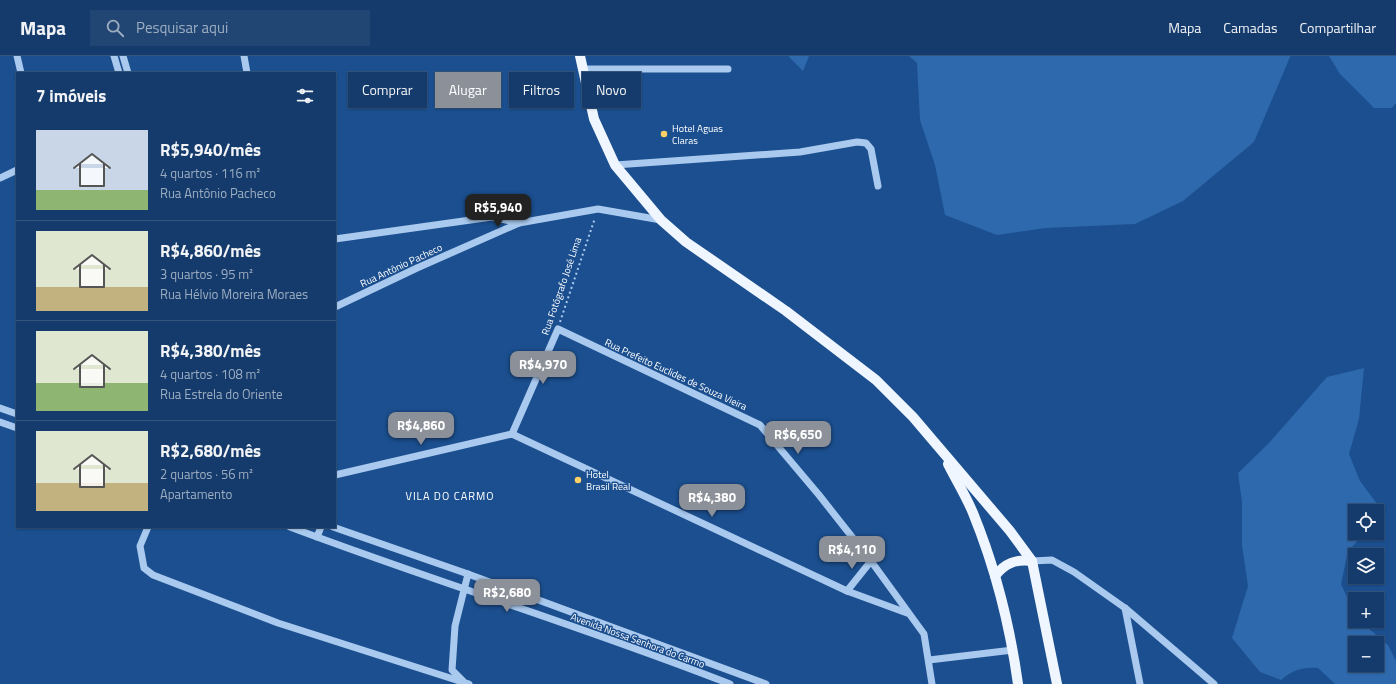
<!DOCTYPE html>
<html lang="pt">
<meta charset="utf-8">
<style>
body{margin:0;font-family:"Titillium Web",sans-serif;background:#214673;color:#f1f3f6;height:100vh;display:flex;flex-direction:column;font-size:15px;white-space:nowrap}
*{box-sizing:border-box;margin:0}
p{font-size:13px;color:#9dadc1}
.icon{flex:none;width:22px;height:22px;fill:none;stroke:currentColor;stroke-width:2;stroke-linecap:round;stroke-linejoin:round}
.map{position:relative;flex:1;overflow:hidden}
.sheet{position:absolute;left:16px;top:16px;width:320px;height:456px;display:flex;flex-direction:column;background:#143b6b;border-radius:0px;box-shadow:0 1px 3px #0004,0 0 0 1px #33557e}
.sheet>*{flex:none}
.top-card{position:absolute;left:348px;top:16px;width:380px;height:36px;display:flex;gap:8px}
.controls{position:absolute;left:1348px;top:448px;display:grid;gap:8px}
.controls a{display:grid;place-items:center;width:36px;height:36px;border-radius:0px;background:#143b6b;box-shadow:0 1px 3px #0004,0 0 0 1px #33557e;font-size:20px}
.price{position:absolute;translate:-50% -34px;padding:0 9px;border-radius:8px;background:#8c9099;color:#fff;font-size:13px;line-height:26px;filter:drop-shadow(0 1px 2px #0008)}
.price::after{content:'';position:absolute;left:50%;top:24px;width:12px;height:9px;margin-left:-6px;background:inherit;clip-path:polygon(0 0,100% 0,50% 100%)}
.price.on{background:#222;color:#fff}
ul{padding:0;list-style:none}
li{display:flex;align-items:center;gap:12px;height:100px;padding:0 20px}
li+li{border-top:1px solid #33557e}
li span{display:grid;place-items:center;flex:none;width:112px;height:80px;border-radius:0px;color:#555}
li>.icon{margin-inline-start:auto}
span .icon{width:48px;height:48px;fill:#fffc;stroke-width:1}
li b{font-size:17px}
h2{display:flex;justify-content:space-between;align-items:center;height:48px;padding:0 20px;font-size:17px}
.pill{padding:0 14px;border-radius:0px;background:#143b6b;box-shadow:0 1px 3px #0004,0 0 0 1px #33557e;font-size:14px;line-height:36px}
.pill.on{background:#8c9099;color:#fff}
header{display:flex;align-items:center;gap:24px;box-sizing:border-box;height:56px;padding:0 20px;background:#143b6b;border-bottom:1px solid #33557e}
header strong{font-size:19px}
nav{display:flex;gap:22px;margin-inline-start:auto;font-size:14px}
.search{width:280px;height:36px;background:#214673;display:flex;align-items:center;gap:10px;box-sizing:border-box;padding:0 14px;border-radius:0px;color:#9dadc1;font-size:15px}
.map>svg:first-child{display:block}
</style>
<header>
<strong>Mapa</strong>
<div class="search"><svg class="icon" aria-label="search" viewBox="0 0 24 24"><circle cx="10" cy="10" r="6"/><path d="M15 15l6 6"/></svg>Pesquisar aqui</div>
<nav><a>Mapa</a><a>Camadas</a><a>Compartilhar</a></nav>
</header>
<div class="map">
<svg width="1396" height="628" viewBox="0 0 1396 628">
<rect width="100%" height="100%" fill="#1b4f8f"/>
<g fill="#2e69ad" fill-rule="evenodd">
<polygon points="789,0 809,0 803,15 789,1"/>
<polygon points="909,0 1290,0 1290,1 1254,86 1183,145 1135,168 1046,172 997,179 945,159 935,109 920,64 917,7"/>
<polygon points="1329,0 1396,0 1396,47 1392,52 1374,52 1340,18"/>
<path d="M1364,312L1359,363L1349,398L1360,425L1384,457L1377,464V455H1355V477H1365L1348,495L1341,528L1355,558V565H1360L1388,589L1396,605V628H1335L1318,612C1302,611 1293,614 1281,624L1260,616L1232,582L1248,530L1242,489V446L1238,417L1268,388L1327,321ZM1355,587H1377V609H1355Z"/>
</g>
<g fill="none" stroke-linecap="round" stroke-linejoin="round">
<polyline stroke="#a9c9ee" stroke-width="2" stroke-dasharray="2 3" stroke-linecap="butt" points="560,266 595,162"/>
<g stroke="#a9c9ee" stroke-width="7">
<polyline points="17,0 21,17"/>
<polyline points="114,0 119,17"/>
<polyline points="123,0 128,17"/>
<polyline points="244,0 247,17"/>
<polyline points="582,13 728,13"/>
<polyline points="615,109 800,96 857,86 866,87 871,93 878,130"/>
<polyline points="0,122 17,114"/>
<polyline points="335,183 492,161 519,167 598,153 661,164"/>
<polyline points="335,251 417,212 519,167"/>
<polyline points="0,352 17,358"/>
<polyline points="0,366 17,372"/>
<polyline points="512,378 558,273 760,369 819,439 871,505 924,578 932,628"/>
<polyline points="512,378 847,535 907,557"/>
<polyline points="335,419 512,378"/>
<polyline points="148,471 140,490 144,512 153,519 278,567 469,628"/>
<path d="M290,471C436,526 585,571 730,628"/>
<polyline points="333,471 468,518 766,628"/>
<polyline points="317,481 321,471"/>
<polyline points="1032,505 1052,504 1074,516 1125,552 1214,628"/>
<polyline points="847,535 871,505"/>
<polyline points="1125,552 1140,628"/>
<polyline points="929,604 1013,594"/>
<polyline points="463,625 452,614 455,570 468,518"/>
</g>
<g stroke="#f0f6ff" stroke-width="10">
<polyline points="580,0 594,63 615,109 661,164 686,186 786,255 876,324 913,361 1010,475 1032,505 1057,628"/>
<path d="M948,408C956,424 966,440 973,457C995,511 1010,570 1018,628"/>
<path d="M995,520C1005,507 1016,503 1032,505"/>
</g>
</g>
<g fill="#ffd166" stroke="#1b4f8f" stroke-width="1.5">
<circle cx="664" cy="78" r="4"/>
<circle cx="578" cy="424" r="4"/>
</g>
<g text-anchor="middle" stroke-width="3" stroke-linejoin="round" paint-order="stroke">
<g font-size="10" fill="#fff" stroke="#1b4f8f" text-anchor="start">
<text x="672" y="76">Hotel Aguas<tspan x="672" dy="12">Claras</tspan></text>
<text x="586" y="422">Hotel<tspan x="586" dy="12">Brasil Real</tspan></text>
</g>
<g font-size="10" fill="#fff" stroke="#1b4f8f">
<text transform="translate(401 209) rotate(-25)" y="4">Rua Antônio Pacheco</text>
<text transform="translate(561 230) rotate(-71)" y="4">Rua Fotógrafo José Lima</text>
<text transform="translate(676 318) rotate(25)" y="4">Rua Prefeito Euclides de Souza Vieira</text>
<text transform="translate(638 584) rotate(20)" y="4">Avenida Nossa Senhora do Carmo</text>
</g>
<g font-size="11" letter-spacing="1" fill="#fff" stroke="#1b4f8f">
<text x="450" y="444">VILA DO CARMO</text>
</g>
</g>
</svg>
<div class="controls">
<a><svg class="icon" aria-label="locate" viewBox="0 0 24 24"><circle cx="12" cy="12" r="6"/><path d="M12 2v4M12 18v4M2 12h4M18 12h4"/></svg></a>
<a><svg class="icon" aria-label="layers" viewBox="0 0 24 24"><path d="M12 4l9 5-9 5-9-5zM3 14l9 5 9-5"/></svg></a>
<a>+</a>
<a>−</a>
</div>
<b class="price on" style="left:498px;top:172px">R$5,940</b>
<b class="price" style="left:543px;top:329px">R$4,970</b>
<b class="price" style="left:421px;top:390px">R$4,860</b>
<b class="price" style="left:798px;top:399px">R$6,650</b>
<b class="price" style="left:712px;top:462px">R$4,380</b>
<b class="price" style="left:852px;top:514px">R$4,110</b>
<b class="price" style="left:507px;top:557px">R$2,680</b>
<div class="top-card">
<a class="pill">Comprar</a>
<a class="pill on">Alugar</a>
<a class="pill">Filtros</a>
<a class="pill">Novo</a>
</div>
<section class="sheet">
<h2>7 imóveis<svg class="icon" aria-label="filters" viewBox="0 0 24 24"><path d="M4 7h16M4 17h16"/><circle cx="9" cy="7" r="2"/><circle cx="15" cy="17" r="2"/></svg></h2>
<ul>
<li><span style="background:linear-gradient(#c9d6e8 75%,#8fb573 0)"><svg class="icon" aria-label="home" viewBox="0 0 24 24"><path d="M3 11l9-7 9 7M6 9v11h12V9"/></svg></span><div><b>R$5,940/mês</b><p>4 quartos · 116 m²</p><p>Rua Antônio Pacheco</p></div></li>
<li><span style="background:linear-gradient(#dfe7d0 70%,#c2b280 0)"><svg class="icon" aria-label="home" viewBox="0 0 24 24"><path d="M3 11l9-7 9 7M6 9v11h12V9"/></svg></span><div><b>R$4,860/mês</b><p>3 quartos · 95 m²</p><p>Rua Hélvio Moreira Moraes</p></div></li>
<li><span style="background:linear-gradient(#dfe7d0 65%,#8fb573 0)"><svg class="icon" aria-label="home" viewBox="0 0 24 24"><path d="M3 11l9-7 9 7M6 9v11h12V9"/></svg></span><div><b>R$4,380/mês</b><p>4 quartos · 108 m²</p><p>Rua Estrela do Oriente</p></div></li>
<li><span style="background:linear-gradient(#dfe7d0 65%,#c2b280 0)"><svg class="icon" aria-label="home" viewBox="0 0 24 24"><path d="M3 11l9-7 9 7M6 9v11h12V9"/></svg></span><div><b>R$2,680/mês</b><p>2 quartos · 56 m²</p><p>Apartamento</p></div></li>
</ul>
</section>
</div>
